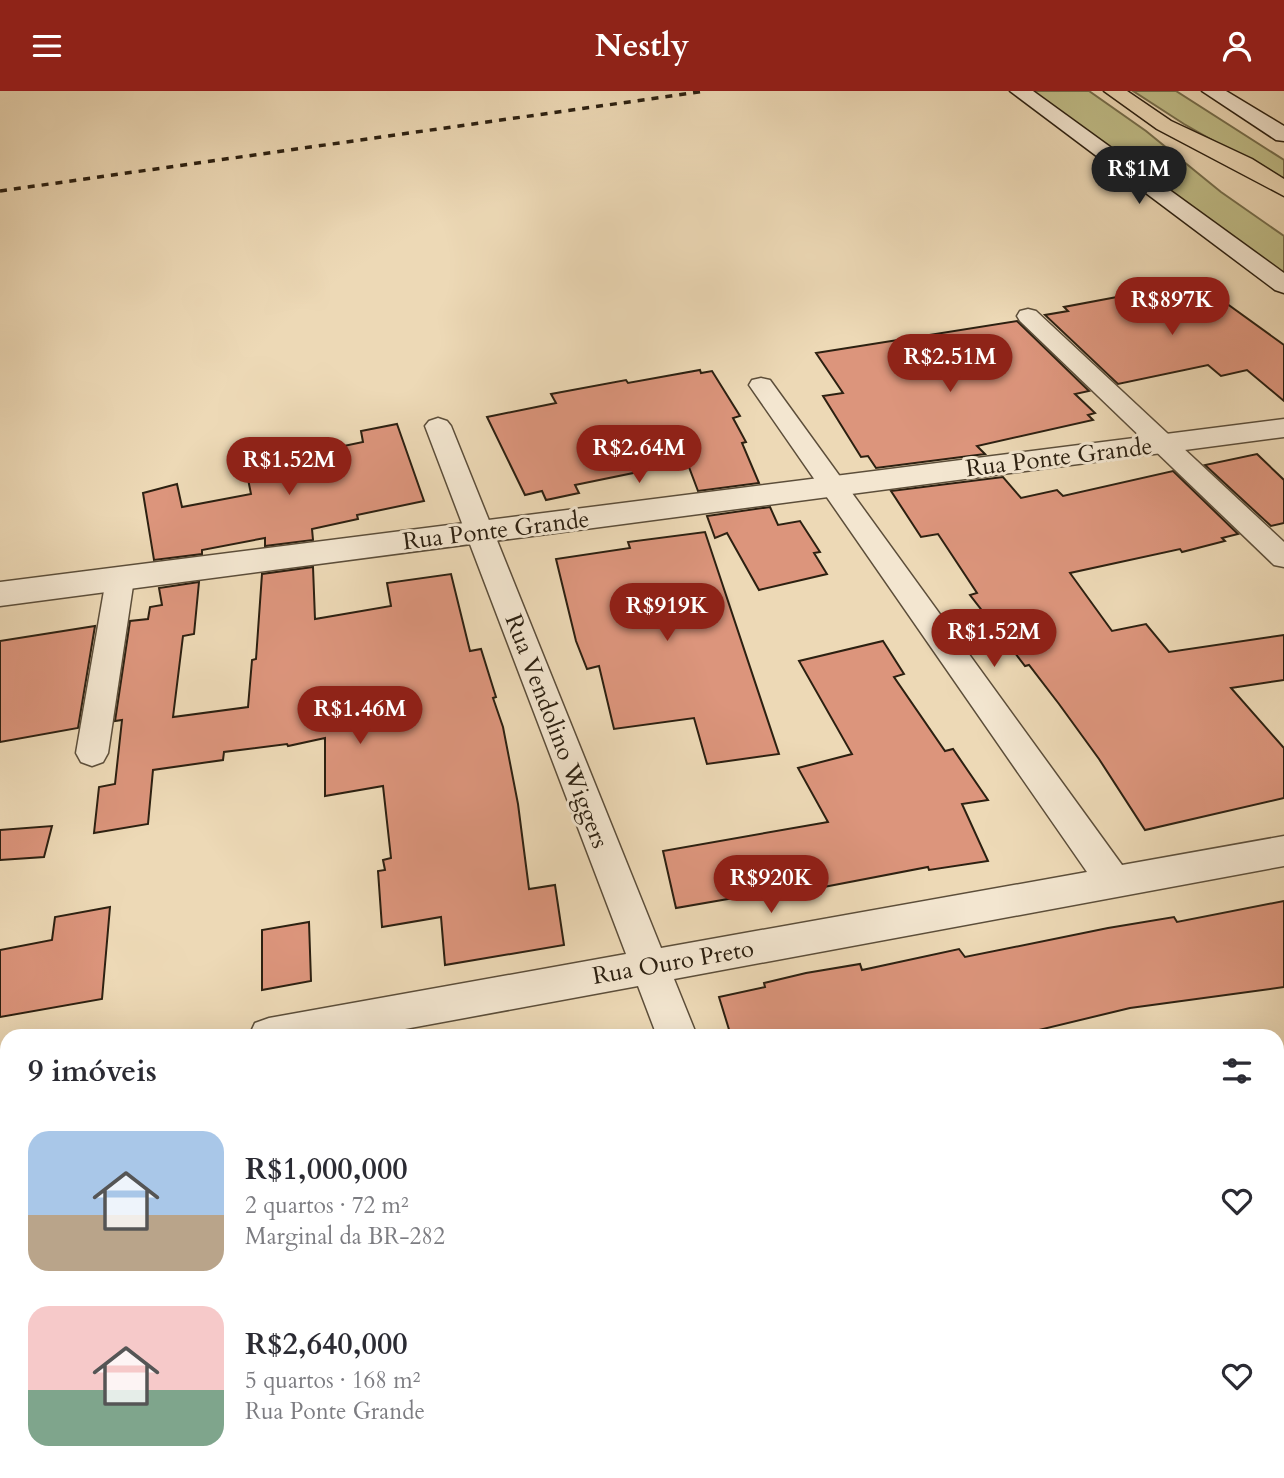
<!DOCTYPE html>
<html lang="pt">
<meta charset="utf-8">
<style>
body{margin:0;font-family:Cardo,serif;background:#f2f2f3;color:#2b2b33;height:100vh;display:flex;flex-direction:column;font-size:26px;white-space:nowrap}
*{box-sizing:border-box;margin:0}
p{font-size:23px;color:#7c7c81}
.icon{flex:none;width:38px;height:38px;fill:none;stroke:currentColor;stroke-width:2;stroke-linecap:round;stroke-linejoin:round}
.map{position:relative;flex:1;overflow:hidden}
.side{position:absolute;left:0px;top:938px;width:1284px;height:450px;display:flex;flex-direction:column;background:#fff;border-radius:21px 21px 0 0;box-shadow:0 7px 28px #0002}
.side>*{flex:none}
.price{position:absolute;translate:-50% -60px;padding:0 16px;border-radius:24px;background:#8f2418;color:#fff;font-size:23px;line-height:46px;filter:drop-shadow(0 2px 4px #0008)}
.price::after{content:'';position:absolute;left:50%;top:42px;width:21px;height:16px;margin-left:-10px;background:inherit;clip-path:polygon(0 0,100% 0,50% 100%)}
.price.active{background:#222;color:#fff}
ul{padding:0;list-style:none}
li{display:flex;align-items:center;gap:21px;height:175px;padding:0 28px}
li span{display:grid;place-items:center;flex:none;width:196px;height:140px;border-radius:21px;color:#555}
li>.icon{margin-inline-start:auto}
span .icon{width:84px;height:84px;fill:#fffc;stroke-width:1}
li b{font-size:30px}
h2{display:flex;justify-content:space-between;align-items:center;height:84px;padding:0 28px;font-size:30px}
header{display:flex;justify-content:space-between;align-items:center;height:91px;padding:0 28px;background:#8f2418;color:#fff;font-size:32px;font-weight:600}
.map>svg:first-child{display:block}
</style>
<header><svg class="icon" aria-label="menu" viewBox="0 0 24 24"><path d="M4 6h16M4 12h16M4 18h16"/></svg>Nestly<svg class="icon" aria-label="person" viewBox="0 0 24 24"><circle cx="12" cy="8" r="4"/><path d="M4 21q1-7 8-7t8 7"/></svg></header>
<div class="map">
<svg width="1284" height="1387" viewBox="0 0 1284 1387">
<rect width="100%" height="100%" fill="#edd9b6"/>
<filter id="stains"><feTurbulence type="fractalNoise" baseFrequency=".00286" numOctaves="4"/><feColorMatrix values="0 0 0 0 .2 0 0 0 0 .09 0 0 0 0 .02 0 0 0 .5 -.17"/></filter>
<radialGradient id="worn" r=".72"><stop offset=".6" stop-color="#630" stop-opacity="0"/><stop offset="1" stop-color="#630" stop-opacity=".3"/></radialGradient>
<g fill="#c0bd88" stroke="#766e4c" stroke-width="2">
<polygon points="1031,0 1089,0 1146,40 1221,101 1284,145 1284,184"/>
<polygon points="1133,0 1176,0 1284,69 1284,90 1184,33"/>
</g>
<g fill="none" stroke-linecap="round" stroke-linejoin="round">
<polygon fill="#707b75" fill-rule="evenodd" points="90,1381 108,1381 106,1387 88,1387"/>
<g fill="#9db8b8" fill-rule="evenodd">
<polygon points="1284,1236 1284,1341 1278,1344 1278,1239"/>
<polygon points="1148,1381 1259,1381 1257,1387 1146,1387"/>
</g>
</g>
<g fill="#dc957c" stroke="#2c2011" stroke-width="2">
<polygon points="1201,194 1284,254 1284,310 1247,279 1221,285 1208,274 1118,293 1045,224 1068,220 1064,216 1154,199 1159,203"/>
<polygon points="1017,230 1089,300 1075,303 1095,322 1088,324 1093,329 977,355 985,363 876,377 868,365 861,366 823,305 843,302 816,262"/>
<polygon points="700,279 701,282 712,280 740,325 733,327 746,351 742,352 759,392 698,400 687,371 575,394 579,402 546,409 542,400 525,404 487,326 556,312 551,303 626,289 628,292"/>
<polygon points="397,333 424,410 357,424 358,428 312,438 313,449 265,455 265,447 202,459 202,463 154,469 143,402 177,393 182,416 251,403 244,368 294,358 296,365 363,351 361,340"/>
<polygon points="1257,363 1284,389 1284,432 1271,435 1205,374"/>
<polygon points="1173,380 1238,443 1222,447 1225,450 1182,461 1180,458 1070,482 1112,540 1146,533 1169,561 1284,544 1284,589 1231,597 1284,657 1284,707 1145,739 1099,668 1059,613 1029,574 1025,575 970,504 977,502 938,443 921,446 891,400 1003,386 1021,407 1057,399 1063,405"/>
<polygon points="770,416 778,434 800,430 820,461 814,462 827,483 759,499 727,442 715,447 707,425"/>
<polygon points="705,441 779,663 707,673 694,627 614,638 599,575 587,578 576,550 556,468 630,457 628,451"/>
<polygon points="313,476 315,528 391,515 387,492 451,483 470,560 481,558 496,606 493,607 503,636 518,713 529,798 555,794 564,854 445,874 441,826 382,836 378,780 385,779 383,769 391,767 383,695 325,705 325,647 288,655 287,653 224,661 223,669 153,679 148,733 94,742 99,696 115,693 122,629 115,630 130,530 148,528 150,516 162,514 159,497 199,491 194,543 183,545 173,626 248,616 252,569 256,568 262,483"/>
<polygon points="95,535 78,637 0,651 0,550"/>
<polygon points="883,550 904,583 894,586 945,660 953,658 988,709 962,713 988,770 929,779 928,776 803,800 776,804 774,800 676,817 663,760 828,731 798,677 852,663 799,570"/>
<polygon points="52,735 44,766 0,769 0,739"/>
<polygon points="1284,810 1284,896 1130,917 1014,945 731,945 719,906 765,896 764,892 806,882 860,873 862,879 959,858 965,866 1108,837 1174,826 1177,831"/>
<polygon points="110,816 102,908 0,926 0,859 52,849 55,826"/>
<polygon points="309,831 311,890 262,899 262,839"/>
</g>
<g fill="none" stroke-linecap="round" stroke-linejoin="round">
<g stroke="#5c4e3a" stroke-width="3">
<g id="minor">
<polygon points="1028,218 1036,220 1284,451 1284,476 1274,474 1020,230 1017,225 1020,220"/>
<polygon points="761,287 770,289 1122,774 1284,745 1284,775 674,888 697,945 657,945 638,895 367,945 249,945 255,932 269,927 626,863 425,335 429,330 438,327 447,330 451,335 661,857 1087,781 749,294 752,289"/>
<polygon points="120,478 130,481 134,488 108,662 103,671 92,675 81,671 76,662 106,488 110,481"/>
<polygon points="7,974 7,1012 0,1013 0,975"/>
<polygon points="819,1381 868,1381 871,1387 821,1387"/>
</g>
</g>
<g stroke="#5c4e3a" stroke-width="3">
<polygon id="tertiary" points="1284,328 1284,346 0,515 0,491"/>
</g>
<g stroke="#2c2011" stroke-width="3">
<g id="secondary">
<polygon points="1010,0 1033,0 1284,182 1284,202 1275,199"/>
<polygon points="1202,0 1226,0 1284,35 1284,50 1276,49"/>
</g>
</g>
<g stroke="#2c2011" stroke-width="3">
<polygon id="trunk" points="1104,0 1127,0 1171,30 1252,68 1284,88 1284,105 1157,38"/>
</g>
<use href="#minor" fill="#f3e6d0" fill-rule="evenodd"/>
<use href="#tertiary" fill="#f3e6d0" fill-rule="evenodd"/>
<use href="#secondary" fill="#f3e6d0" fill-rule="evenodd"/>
<use href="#trunk" fill="#edd9b6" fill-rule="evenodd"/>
<polyline stroke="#2c2011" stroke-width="3.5" stroke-dasharray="7 7" stroke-linecap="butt" points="0,100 706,0"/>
</g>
<g text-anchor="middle" stroke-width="6" stroke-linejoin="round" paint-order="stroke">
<g font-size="24" fill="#2c2011" stroke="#f3e6d0">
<text transform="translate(1059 366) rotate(-7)" y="8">Rua Ponte Grande</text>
<text transform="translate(496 439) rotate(-7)" y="8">Rua Ponte Grande</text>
<text transform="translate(557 640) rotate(69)" y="8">Rua Vendolino Wiggers</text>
<text transform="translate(673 871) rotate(-10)" y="8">Rua Ouro Preto</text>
</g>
</g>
<rect width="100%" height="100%" filter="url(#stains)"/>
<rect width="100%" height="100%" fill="url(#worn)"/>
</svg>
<b class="price active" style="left:1139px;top:115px">R$1M</b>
<b class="price" style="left:1172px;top:246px">R$897K</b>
<b class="price" style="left:950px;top:303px">R$2.51M</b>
<b class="price" style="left:639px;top:394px">R$2.64M</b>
<b class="price" style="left:289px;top:406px">R$1.52M</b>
<b class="price" style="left:667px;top:552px">R$919K</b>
<b class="price" style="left:994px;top:578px">R$1.52M</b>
<b class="price" style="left:360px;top:655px">R$1.46M</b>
<b class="price" style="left:771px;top:824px">R$920K</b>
<section class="side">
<h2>9 imóveis<svg class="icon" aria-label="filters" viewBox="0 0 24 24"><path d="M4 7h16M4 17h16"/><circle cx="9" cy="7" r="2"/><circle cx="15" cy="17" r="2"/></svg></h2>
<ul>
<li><span style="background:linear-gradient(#a9c7e8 60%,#b9a48a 0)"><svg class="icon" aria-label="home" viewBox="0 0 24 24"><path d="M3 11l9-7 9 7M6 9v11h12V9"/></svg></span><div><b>R$1,000,000</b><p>2 quartos · 72 m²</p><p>Marginal da BR-282</p></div><svg class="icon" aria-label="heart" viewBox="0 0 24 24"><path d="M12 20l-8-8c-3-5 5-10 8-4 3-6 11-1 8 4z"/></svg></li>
<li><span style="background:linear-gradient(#f6c9c9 60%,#7fa58c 0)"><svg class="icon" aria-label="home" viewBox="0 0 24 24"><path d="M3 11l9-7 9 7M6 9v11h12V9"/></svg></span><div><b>R$2,640,000</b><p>5 quartos · 168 m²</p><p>Rua Ponte Grande</p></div><svg class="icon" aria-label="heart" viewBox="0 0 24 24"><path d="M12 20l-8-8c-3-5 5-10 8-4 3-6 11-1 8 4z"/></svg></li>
</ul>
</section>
</div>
